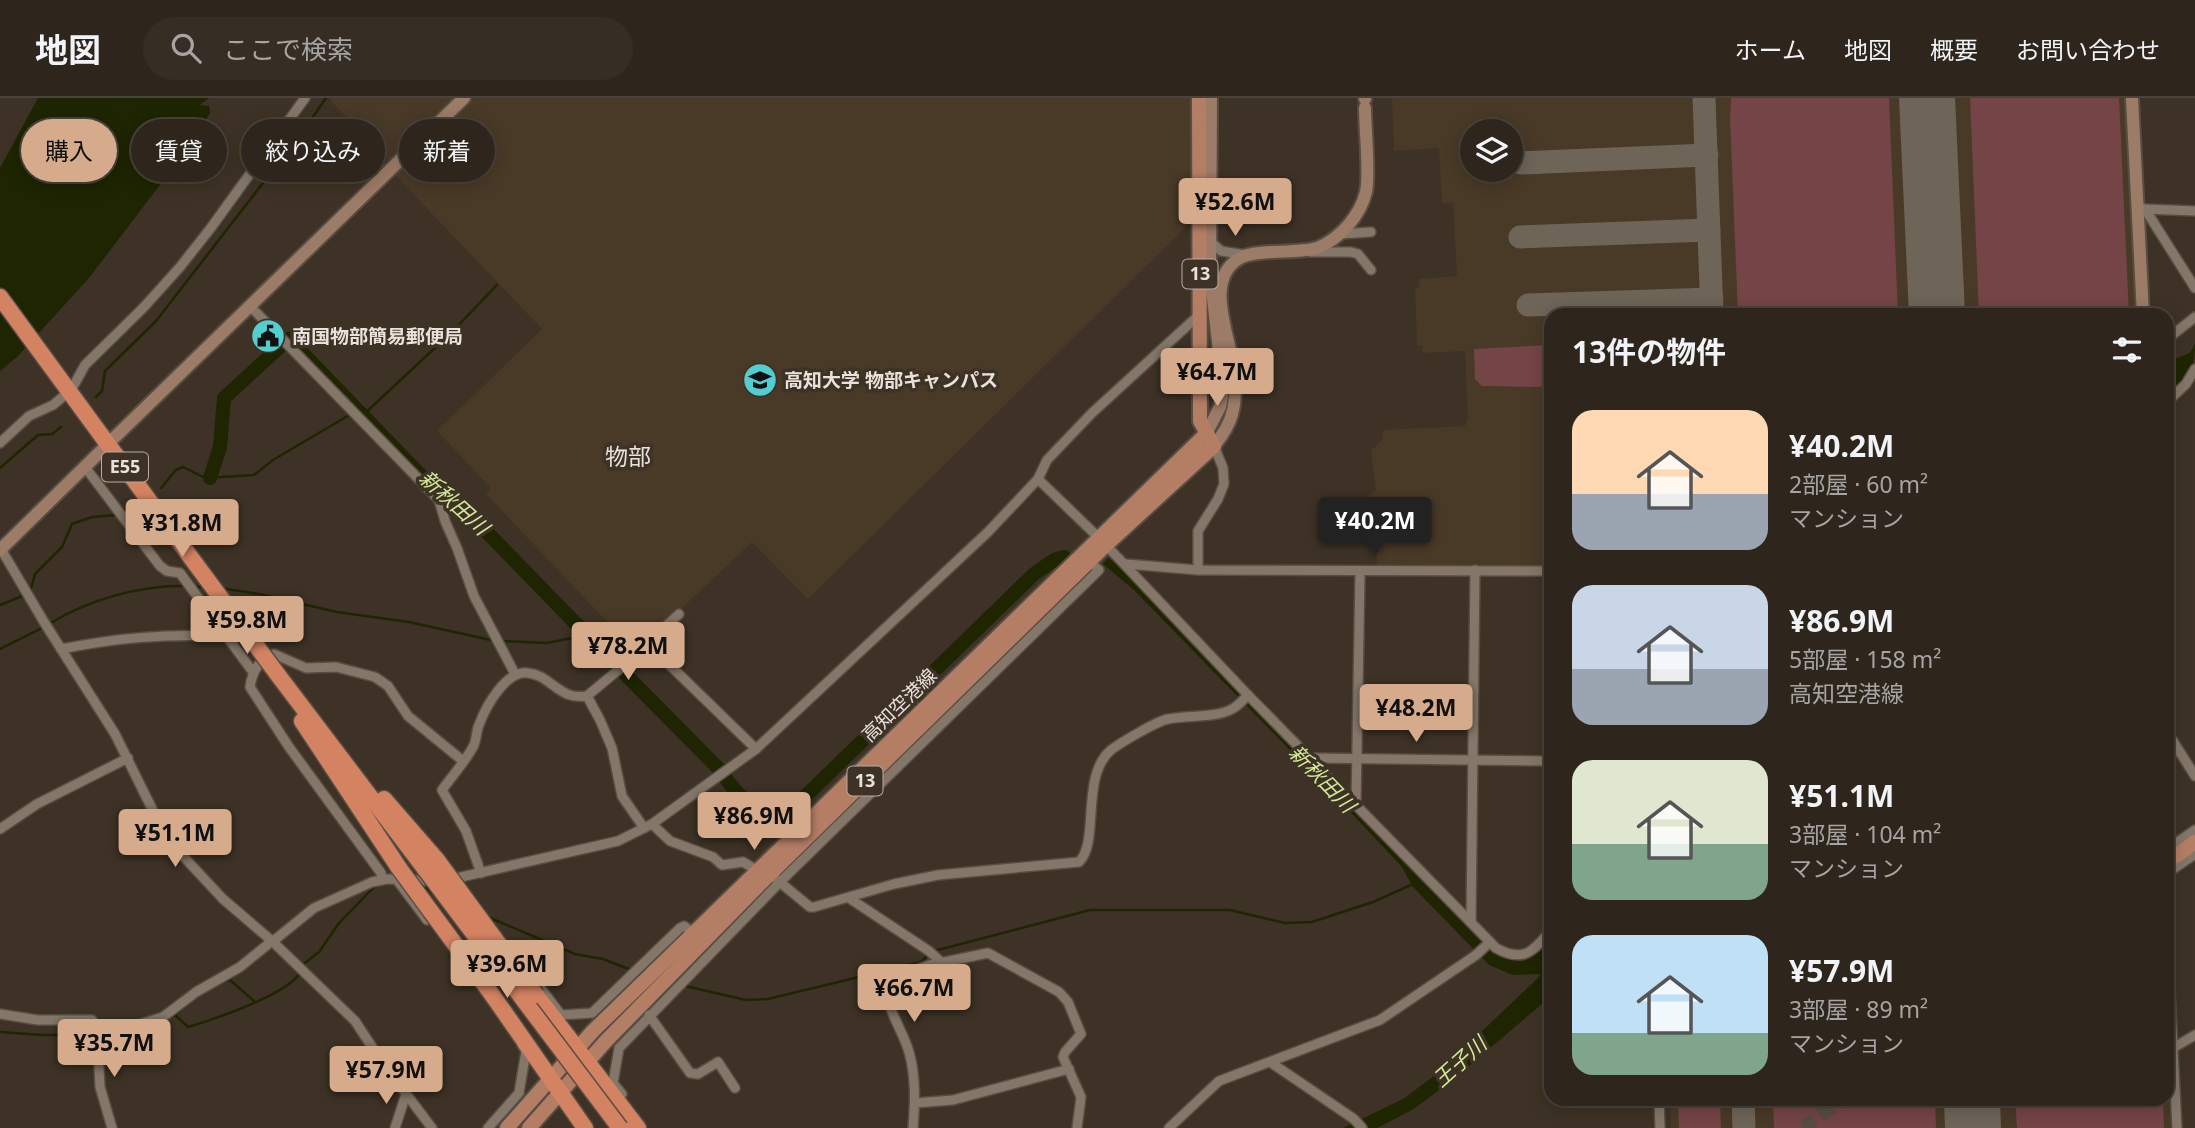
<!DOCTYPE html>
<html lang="ja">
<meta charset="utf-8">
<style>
body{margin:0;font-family:"Noto Sans","Noto Sans JP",sans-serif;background:#362e25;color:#f1f3f6;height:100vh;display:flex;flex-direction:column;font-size:26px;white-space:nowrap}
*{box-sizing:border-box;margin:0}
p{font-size:23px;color:#a7a5a3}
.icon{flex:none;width:38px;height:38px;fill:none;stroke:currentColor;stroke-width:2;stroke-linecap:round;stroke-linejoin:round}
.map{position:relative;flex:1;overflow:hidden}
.panel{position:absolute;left:1544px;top:210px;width:630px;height:798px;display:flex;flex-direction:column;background:#2e261c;border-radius:21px;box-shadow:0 4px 18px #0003,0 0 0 2px #49433b}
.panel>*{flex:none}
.top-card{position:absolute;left:21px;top:21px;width:665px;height:63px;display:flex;gap:14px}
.tools{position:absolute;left:1460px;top:21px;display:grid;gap:14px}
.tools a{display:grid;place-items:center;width:63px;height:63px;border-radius:50%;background:#2e261c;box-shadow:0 4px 18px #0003,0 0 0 2px #49433b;font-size:35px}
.price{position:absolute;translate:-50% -60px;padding:0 16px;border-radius:7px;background:#d6ab8b;color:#111;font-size:23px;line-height:46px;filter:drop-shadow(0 2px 4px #0008)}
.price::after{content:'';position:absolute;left:50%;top:42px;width:21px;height:16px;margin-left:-10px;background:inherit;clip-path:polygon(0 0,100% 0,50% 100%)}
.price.active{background:#222;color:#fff}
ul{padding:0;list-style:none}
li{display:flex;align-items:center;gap:21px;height:175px;padding:0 28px}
li span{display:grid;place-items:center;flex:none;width:196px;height:140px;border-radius:21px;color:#555}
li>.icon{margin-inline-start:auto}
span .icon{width:84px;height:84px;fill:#fffc;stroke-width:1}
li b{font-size:30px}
h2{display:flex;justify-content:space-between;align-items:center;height:84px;padding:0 28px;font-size:30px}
.chip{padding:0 24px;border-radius:32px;background:#2e261c;box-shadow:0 4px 18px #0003,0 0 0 2px #49433b;font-size:24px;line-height:63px}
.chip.active{background:#d6ab8b;color:#111}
header{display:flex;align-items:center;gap:42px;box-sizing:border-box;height:98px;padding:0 35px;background:#2e261c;border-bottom:2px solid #49433b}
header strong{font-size:33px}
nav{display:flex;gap:38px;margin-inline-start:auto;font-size:24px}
.search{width:490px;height:63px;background:#362e25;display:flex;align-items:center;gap:18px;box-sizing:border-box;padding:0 24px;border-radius:38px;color:#a7a5a3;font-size:26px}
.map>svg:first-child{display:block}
</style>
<header>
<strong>地図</strong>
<div class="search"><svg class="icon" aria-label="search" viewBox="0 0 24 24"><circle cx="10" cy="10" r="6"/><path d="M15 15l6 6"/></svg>ここで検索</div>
<nav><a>ホーム</a><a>地図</a><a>概要</a><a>お問い合わせ</a></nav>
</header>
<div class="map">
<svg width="2195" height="1030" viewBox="0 0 2195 1030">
<rect width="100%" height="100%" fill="#3d3225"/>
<g fill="#493927" fill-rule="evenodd">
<polygon points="332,0 453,0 388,63 330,2"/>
<polygon points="474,0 1192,0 1191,124 808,501 752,444 642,548 620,525 612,529 486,396 491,390 437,333 542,231 395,77"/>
<path d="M1392,0H2127L2136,217H1550V469H1377L1375,430L1364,422V412H1370L1369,397L1376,392L1371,353L1383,341V332L1465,328L1468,319L1465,253L1423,255L1422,248L1417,247L1415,190L1419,189V181L1457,178L1453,105H1442L1439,50L1394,53ZM1472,33H1510V72H1472Z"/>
<polygon points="2167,922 2171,1030 1671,1030 1670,1001 2166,1001"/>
</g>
<g fill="#744447">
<polygon points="1731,0 1889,0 1898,217 1738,217 1730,20"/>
<polygon points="1970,0 2119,0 2129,217 1979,217"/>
<polygon points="1550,247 1550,287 1537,289 1488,288 1482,288 1475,281 1474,251"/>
<polygon points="1678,1001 1720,1001 1721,1030 1679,1030"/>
<polygon points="1773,1001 1935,1001 1936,1030 1774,1030"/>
<polygon points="2015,1001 2163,1001 2164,1030 2017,1030"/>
</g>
<g fill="#1e2500">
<polygon points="38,0 209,0 200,7 209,8 210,15 185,54 89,180 17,259 0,273 0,70"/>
<path d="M2195,246C2195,274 2186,282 2167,301V288L2171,283L2175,272L2167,273V264L2190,255Z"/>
<path d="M1108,460L1118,467L1505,859C1524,864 1537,858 1550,844V899L1449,985L1412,1012L1377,1030H1343L1403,1001L1438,975L1540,878L1539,876L1513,877L1489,867L1413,789L1402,769L1357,721L1134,492L1103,466Z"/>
</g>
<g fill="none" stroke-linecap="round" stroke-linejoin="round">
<g stroke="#1e2500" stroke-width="2.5">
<polyline points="96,299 102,293 105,273 156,223 304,32 326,0"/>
<polyline points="363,317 451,235 497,187"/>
<polyline points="0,370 38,337 52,336 61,329"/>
<polyline points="161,390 176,372 183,369 205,380 254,377 273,362 351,316"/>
<polyline points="122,414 129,409"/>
<polyline points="192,489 206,489"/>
<polyline points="220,490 259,496 337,514 409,524 495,543"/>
<polyline points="30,494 35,476 62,449 72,426 92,419 117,417"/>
<polyline points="0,507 25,497"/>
<path d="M49,526C88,502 139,487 185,488"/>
<polyline points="502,543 547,545 587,537"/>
<polyline points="0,551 44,529"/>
<polyline points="421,789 427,790 438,800"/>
<polyline points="488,819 575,856 603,861 631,872"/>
<polyline points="934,853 1090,812 1230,812 1285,825 1312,824 1373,804 1413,786"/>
<polyline points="301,868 319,854 339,825 376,787"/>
<polyline points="224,883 230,882 254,903"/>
<polyline points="685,888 746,902 768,901 921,864 928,857"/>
<polyline points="175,917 186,907"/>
<path d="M168,921L175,917L188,929C215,921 286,897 300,875"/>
<polyline points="135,932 162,924"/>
<polyline points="0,934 42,937 94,937"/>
</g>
<g stroke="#1e2500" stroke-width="14">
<polyline points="289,241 441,398 478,425 618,569"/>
<polyline points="210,380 220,349 224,300 283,246"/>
<path d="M622,573L720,672C730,688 753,714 771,722L783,720L1034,476L1054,462L1064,459"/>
</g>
<g stroke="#6e6458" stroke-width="23">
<polyline points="1704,0 1712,217"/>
<polyline points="1521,65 1707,57"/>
<polyline points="1520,139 1709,132"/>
<polyline points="1528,207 1712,201"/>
<polyline points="1743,1001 1744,1030"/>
</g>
<g stroke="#6e6458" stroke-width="56">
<polyline points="1927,0 1937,217"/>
<polyline points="1972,1001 1973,1030"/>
</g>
<g stroke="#574c40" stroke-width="14" stroke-dasharray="14 7" stroke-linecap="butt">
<polyline points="2166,765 2176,758"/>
<polyline points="1803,1030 1843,1001"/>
</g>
<g stroke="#574d43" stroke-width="12">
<g id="street">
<polyline points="2137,109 2145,111 2195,190"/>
<polyline points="2145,111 2195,113"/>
<polyline points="1341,136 1371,134"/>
<polyline points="1209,142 1221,153 1246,157"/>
<polyline points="1311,154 1351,154 1358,156 1371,172"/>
<polyline points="250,208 439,402 445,423 457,450 474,498 515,576"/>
<polyline points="2166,242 2195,219"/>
<polyline points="74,287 85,267 144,209 180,169 210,131 305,0"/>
<polyline points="2166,305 2186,286 2195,271"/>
<polyline points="0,345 29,318 53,307 65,297"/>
<polyline points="85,369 160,468 167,473 180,475 253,574"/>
<polyline points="1038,381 1098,439"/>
<path d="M1106,447L1248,597L1496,850C1523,865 1533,854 1550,833"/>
<polyline points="1,451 44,524 115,636 167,741 223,801 272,843 355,923 382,964 432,1030"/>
<polyline points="1126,466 1198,472 1550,473"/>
<polyline points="1198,472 1198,433 1218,401 1224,386 1223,370 1214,348"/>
<polyline points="648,546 756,651"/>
<path d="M61,551C117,540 162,536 219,538L224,535"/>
<polyline points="587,598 600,622 612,650 622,698 644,730"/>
<polyline points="2166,632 2195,678"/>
<polyline points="1309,660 1550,663"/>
<polyline points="1356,707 1360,474"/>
<polyline points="652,726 670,743 713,759 722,767 743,764 760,774"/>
<polyline points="0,731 37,706 128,660"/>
<polyline points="2166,752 2195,732"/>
<path d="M481,775L466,733L442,692C452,678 466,663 474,647C477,640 476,633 479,627C486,608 506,572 528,575C551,577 559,603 587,598L623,568L679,516"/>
<polyline points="2166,776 2195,756"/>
<path d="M776,781L810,809H814L894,786L938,777L1079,764C1100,744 1080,678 1111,652C1120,645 1157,623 1168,621C1186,617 1217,620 1232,611C1238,608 1243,602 1248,597"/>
<path d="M382,782L381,775L289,649L250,589C252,575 259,560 274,556L306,570L336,569L375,579L388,588L408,618L463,663"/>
<polyline points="397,782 427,822"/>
<polyline points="448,782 618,743 652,726 756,651 988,434 1038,381 1047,362 1092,315 1199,217"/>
<polyline points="849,800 929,853 941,864"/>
<polyline points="2166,815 2177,1030"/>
<polyline points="1471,824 1475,472"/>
<polyline points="272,844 314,810 372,784 387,781 434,783"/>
<polyline points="527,872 561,917 592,915 680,830 684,828 693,835"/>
<polyline points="0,916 38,922 92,922 97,931 100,989 112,1030"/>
<polyline points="649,917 690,975 698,976 718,964 735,990"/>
<polyline points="98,934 128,930 163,919 196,894 240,869 272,843"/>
<polyline points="2173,950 2195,937"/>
<polyline points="1270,964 1354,1021 1362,1030"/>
<polyline points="622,996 613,985 619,950 780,784 1099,472 1089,463"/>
<polyline points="1659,1001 1660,1030"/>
<polyline points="915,1005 953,1002 1069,971"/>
<polyline points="395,1030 406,996"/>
<polyline points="488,1030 519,995 526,953 522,947"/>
<path d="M913,1030C915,1004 916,979 909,954C902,930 884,908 886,883L930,867L988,855L1059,894L1068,904L1081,936L1065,954L1063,959L1081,999L1077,1030"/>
<polyline points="1169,1030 1219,983 1380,922 1476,857 1490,844"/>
</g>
</g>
<g stroke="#574d43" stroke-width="16">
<g id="secondary">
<polyline points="1365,0 1365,1"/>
<polyline points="2132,0 2143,217"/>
<polyline points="1206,336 1220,309 1222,298 1222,279 1210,174 1211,0"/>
<polyline points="114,340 464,0"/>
<path d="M1214,348C1222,338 1229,328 1232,316C1237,299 1235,279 1232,262C1227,231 1204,178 1242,159C1259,151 1296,156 1317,150C1340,141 1360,118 1366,94C1370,76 1365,31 1365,10"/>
<polyline points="0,452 103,351"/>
</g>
</g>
<g stroke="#574d43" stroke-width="18">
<g id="primary">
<polyline points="2176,758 2195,744"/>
<polyline points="507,1030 593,933 1206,336"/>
<polyline points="529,1030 605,944 769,777 1106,447 1214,348 1200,323 1199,0"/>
</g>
</g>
<g stroke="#574d43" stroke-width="19">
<g id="highway">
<polyline points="0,199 189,457"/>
<polyline points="278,577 425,771"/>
<polyline points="302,623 399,770"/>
<polyline points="384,701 437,762"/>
<polyline points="536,897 638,1030"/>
<polyline points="493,898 585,1030"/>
</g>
</g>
<use href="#street" stroke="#847769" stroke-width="9"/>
<use href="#secondary" stroke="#9c7b67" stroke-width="12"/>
<use href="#primary" stroke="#b47e65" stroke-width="14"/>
<use href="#highway" stroke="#d48362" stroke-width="16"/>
<g stroke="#574d43" stroke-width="19" stroke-linecap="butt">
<g id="highway-bridge">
<polyline points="189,457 278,577"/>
<polyline points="437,762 536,897"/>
<polyline points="399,770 493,898"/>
<polyline points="425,771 620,1030"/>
</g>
</g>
<use href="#highway-bridge" stroke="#d48362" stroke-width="16"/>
</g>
<defs>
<g id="civic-disc" transform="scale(1.75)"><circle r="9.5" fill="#52cdd0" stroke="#3d3225"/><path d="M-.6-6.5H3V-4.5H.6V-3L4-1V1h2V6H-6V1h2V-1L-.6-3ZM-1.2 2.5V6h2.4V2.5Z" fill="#111"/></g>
<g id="university-disc" transform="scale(1.75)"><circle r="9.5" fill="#52cdd0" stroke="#3d3225"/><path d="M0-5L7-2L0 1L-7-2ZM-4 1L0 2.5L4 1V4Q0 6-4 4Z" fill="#111"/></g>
</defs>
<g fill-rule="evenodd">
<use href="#civic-disc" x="268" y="238"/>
<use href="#university-disc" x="760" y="282"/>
</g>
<g text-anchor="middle" stroke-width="7" stroke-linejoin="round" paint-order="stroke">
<g fill="#3d3225" stroke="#b5aca4" stroke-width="2">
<rect x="1182.5" y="161.5" width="35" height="29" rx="5"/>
<rect x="102" y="354.5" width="46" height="29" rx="5"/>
<rect x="847.5" y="668.5" width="35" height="29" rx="5"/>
</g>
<g font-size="18" font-weight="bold" fill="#e9e1da">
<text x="1200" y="182">13</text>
<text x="125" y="375">E55</text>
<text x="865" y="689">13</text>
</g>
<g font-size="19" font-weight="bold" fill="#e9e1da" stroke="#3d3225" text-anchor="start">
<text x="292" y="245">南国物部簡易郵便局</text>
<text x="784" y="289">高知大学 物部キャンパス</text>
</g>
<g font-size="19" fill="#e9e1da" stroke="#3d3225">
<text transform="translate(899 607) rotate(-44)" y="7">高知空港線</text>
</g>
<g font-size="21" font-style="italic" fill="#d4e897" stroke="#3d3225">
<text transform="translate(454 405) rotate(42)" y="7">新秋田川</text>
<text transform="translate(1322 681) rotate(46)" y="7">新秋田川</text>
<text transform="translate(1460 964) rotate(-42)" y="7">王子川</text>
</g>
<g font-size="23" fill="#e9e1da" stroke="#3d3225">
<text x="628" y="367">物部</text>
</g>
</g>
</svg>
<div class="tools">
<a><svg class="icon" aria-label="layers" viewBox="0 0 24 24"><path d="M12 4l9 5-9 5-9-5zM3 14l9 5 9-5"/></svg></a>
</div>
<b class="price" style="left:1235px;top:140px">¥52.6M</b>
<b class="price" style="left:1217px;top:310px">¥64.7M</b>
<b class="price active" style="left:1375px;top:459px">¥40.2M</b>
<b class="price" style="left:182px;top:461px">¥31.8M</b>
<b class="price" style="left:247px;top:558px">¥59.8M</b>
<b class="price" style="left:628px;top:584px">¥78.2M</b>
<b class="price" style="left:1416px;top:646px">¥48.2M</b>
<b class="price" style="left:754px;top:754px">¥86.9M</b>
<b class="price" style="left:175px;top:771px">¥51.1M</b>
<b class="price" style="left:507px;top:902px">¥39.6M</b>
<b class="price" style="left:914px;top:926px">¥66.7M</b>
<b class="price" style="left:114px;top:981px">¥35.7M</b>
<b class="price" style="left:386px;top:1008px">¥57.9M</b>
<div class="top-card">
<a class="chip active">購入</a>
<a class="chip">賃貸</a>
<a class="chip">絞り込み</a>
<a class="chip">新着</a>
</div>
<section class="panel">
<h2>13件の物件<svg class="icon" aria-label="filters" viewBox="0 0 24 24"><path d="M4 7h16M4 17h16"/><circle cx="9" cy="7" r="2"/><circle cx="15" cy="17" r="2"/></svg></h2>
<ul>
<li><span style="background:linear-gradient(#ffd9b3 60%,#9aa5b1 0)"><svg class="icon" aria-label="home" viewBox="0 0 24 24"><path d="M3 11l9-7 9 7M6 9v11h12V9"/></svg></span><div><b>¥40.2M</b><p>2部屋 · 60 m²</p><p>マンション</p></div></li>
<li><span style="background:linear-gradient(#c9d6e8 60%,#9aa5b1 0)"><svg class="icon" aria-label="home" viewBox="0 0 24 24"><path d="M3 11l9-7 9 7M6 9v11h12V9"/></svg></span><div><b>¥86.9M</b><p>5部屋 · 158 m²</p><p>高知空港線</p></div></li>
<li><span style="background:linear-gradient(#dfe7d0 60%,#7fa58c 0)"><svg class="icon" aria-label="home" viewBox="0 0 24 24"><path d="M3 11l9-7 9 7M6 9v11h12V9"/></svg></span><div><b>¥51.1M</b><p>3部屋 · 104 m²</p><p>マンション</p></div></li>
<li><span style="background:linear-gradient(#bfe0f5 70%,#7fa58c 0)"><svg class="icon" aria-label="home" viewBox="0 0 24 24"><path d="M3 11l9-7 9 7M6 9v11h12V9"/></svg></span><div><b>¥57.9M</b><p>3部屋 · 89 m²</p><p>マンション</p></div></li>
</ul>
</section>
</div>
